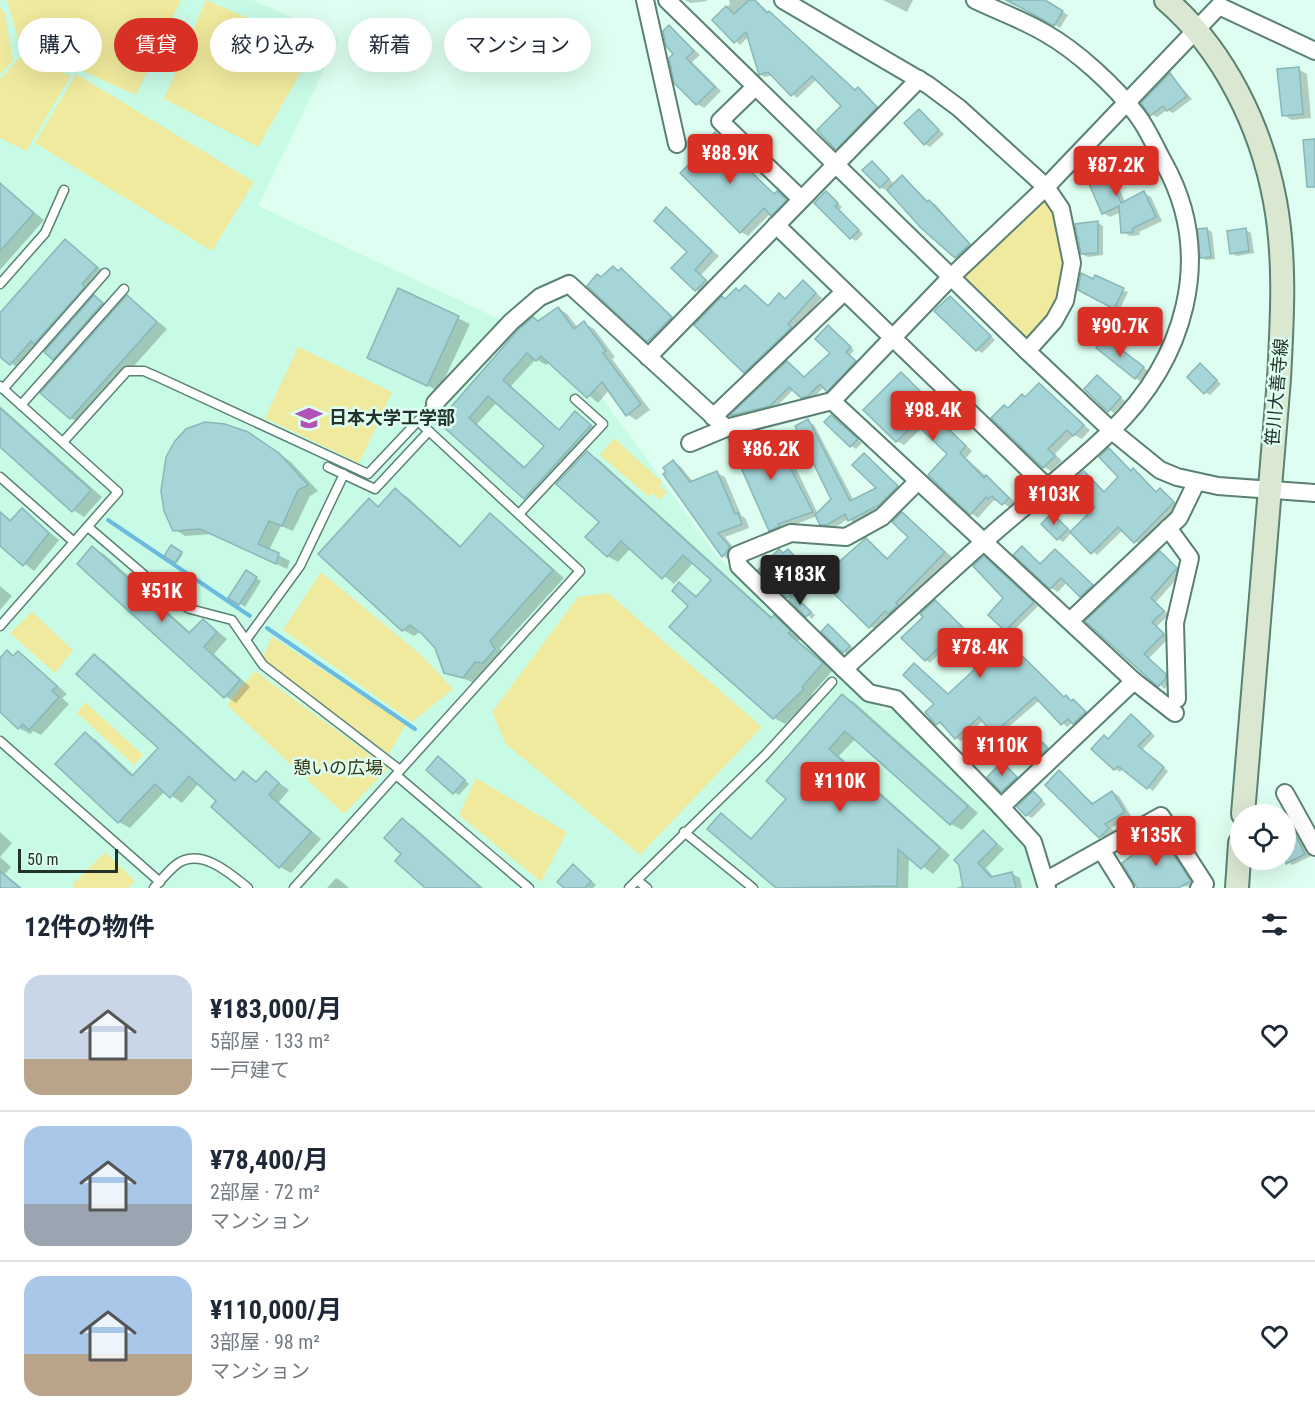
<!DOCTYPE html>
<html lang="ja">
<meta charset="utf-8">
<style>
body{margin:0;font-family:"Roboto Condensed","Noto Sans JP",sans-serif;background:#f6f6f7;color:#1f2937;height:100vh;display:flex;flex-direction:column;font-size:22px;white-space:nowrap}
*{box-sizing:border-box;margin:0}
p{font-size:20px;color:#747a83}
.icon{flex:none;width:33px;height:33px;fill:none;stroke:currentColor;stroke-width:2;stroke-linecap:round;stroke-linejoin:round}
.map{position:relative;height:888px;overflow:hidden}
.details{display:flex;flex-direction:column;background:#fff;flex:1}
.details>*{flex:none}
.top-card{position:absolute;left:18px;top:18px;width:600px;height:54px;display:flex;gap:12px}
.tools{position:absolute;left:1230px;top:804px;display:grid;gap:12px}
.tools a{display:grid;place-items:center;width:66px;height:66px;border-radius:50%;background:#fff;box-shadow:0 6px 24px #0002;font-size:30px}
.scale{position:absolute;left:18px;bottom:15px;width:100px;box-sizing:border-box;padding-left:6px;border:3px solid #23332c;border-top:0;font-size:16px;line-height:21px;white-space:nowrap;color:#23332c;-webkit-text-stroke:4px #ddfef0;paint-order:stroke}
.price{position:absolute;translate:-50% -51px;padding:0 14px;border-radius:6px;background:#d93025;color:#fff;font-size:20px;line-height:39px;filter:drop-shadow(0 2px 3px #0008)}
.price::after{content:'';position:absolute;left:50%;top:36px;width:18px;height:14px;margin-left:-9px;background:inherit;clip-path:polygon(0 0,100% 0,50% 100%)}
.price.current{background:#222;color:#fff}
ul{padding:0;list-style:none}
li{display:flex;align-items:center;gap:18px;height:150px;padding:0 24px}
li+li{border-top:2px solid #e0e1e3}
li span{display:grid;place-items:center;flex:none;width:168px;height:120px;border-radius:18px;color:#555}
li>.icon{margin-inline-start:auto}
span .icon{width:72px;height:72px;fill:#fffc;stroke-width:1}
li b{font-size:26px}
h2{display:flex;justify-content:space-between;align-items:center;height:72px;padding:0 24px;font-size:26px}
.pill{padding:0 21px;border-radius:27px;background:#fff;box-shadow:0 6px 24px #0002;font-size:21px;line-height:54px}
.pill.current{background:#d93025;color:#fff}
.map>svg:first-child{display:block}
</style>
<div class="map">
<svg width="1315" height="888" viewBox="0 0 1315 888">
<rect width="100%" height="100%" fill="#ddfef0"/>
<polygon fill="#c8fbe6" points="0,0 253,0 339,39 258,206 499,319 533,307 542,315 717,556 882,711 893,709 1025,844 1038,888 0,888"/>
<g fill="#f0ea9e">
<polygon points="7,0 181,0 136,95 19,42"/>
<polygon points="206,0 315,47 258,147 164,99"/>
<polygon points="0,7 5,13 13,61 0,74"/>
<polygon points="21,56 71,76 26,151 0,138 0,79"/>
<polygon points="76,74 254,182 212,251 35,143"/>
<path d="M1044,196C1067,234 1076,284 1048,322C1043,329 1033,335 1027,340L964,277Z"/>
<polygon points="298,347 392,392 359,463 265,418"/>
<polygon points="614,438 662,482 659,486 667,492 660,500 652,493 649,497 600,455"/>
<polygon points="321,572 421,655 453,689 412,722 283,630"/>
<polygon points="608,593 762,727 640,855 506,744 492,712 578,597"/>
<polygon points="32,612 73,650 55,673 10,633"/>
<polygon points="272,637 406,724 389,754 262,659"/>
<polygon points="255,671 388,768 344,814 227,705"/>
<polygon points="85,702 143,755 134,765 77,713"/>
<polygon points="476,778 567,832 541,882 459,815"/>
<polygon points="105,852 135,881 128,888 75,888 72,885"/>
</g>
<g fill="#0003" fill-rule="evenodd">
<polygon points="685,0 707,0 707,1 691,3"/>
<polygon points="729,0 755,0 856,91 858,89 863,92 881,111 842,151 836,148 843,106 817,79 797,98 773,75 765,77 760,74 749,36 740,45 714,20 730,4"/>
<polygon points="883,0 913,0 907,12"/>
<polygon points="1003,0 1042,0 1068,15 1060,28 1016,3 1015,6"/>
<polygon points="669,27 700,55 692,62 721,91 704,108 697,104 676,54"/>
<polygon points="1298,69 1307,74 1311,118 1292,120 1283,115"/>
<polygon points="1170,75 1192,99 1173,113 1167,110 1157,117 1151,114"/>
<polygon points="919,111 944,134 930,147 925,144"/>
<polygon points="716,134 730,146 728,148 775,195 777,193 792,204 779,218 771,213 748,236 741,232 705,151"/>
<polygon points="1100,156 1107,160 1125,202 1144,193 1151,197 1162,221 1139,232 1140,235 1130,236 1123,232 1121,212 1110,217 1103,213"/>
<polygon points="877,166 895,185 902,177 907,180 929,202 935,204 974,248 961,260 956,257 922,227 888,188 886,190 880,187"/>
<polygon points="3,187 44,220 0,270 0,191"/>
<polygon points="827,193 842,207 839,210 863,234 856,241 851,238"/>
<polygon points="666,209 719,256 701,275 712,285 703,294 696,290 689,252"/>
<polygon points="1098,223 1103,226 1103,255 1088,257 1082,254"/>
<polygon points="1207,229 1212,232 1215,259 1206,260 1201,257"/>
<polygon points="1246,230 1251,233 1254,253 1237,256 1231,253"/>
<polygon points="66,241 107,274 92,291 95,294 93,296 107,307 59,361 43,347 22,371 0,355 0,315"/>
<polygon points="613,268 626,273 676,321 654,344 648,341 602,278"/>
<polygon points="1093,281 1128,292 1119,311 1079,289"/>
<polygon points="803,282 822,298 793,329 797,332 752,375 745,372 726,300 745,287 769,306 780,295 787,299"/>
<polygon points="399,290 470,324 439,391 380,364"/>
<polygon points="128,297 167,329 82,424 70,418"/>
<polygon points="950,298 995,340 982,353 977,350"/>
<path d="M558,308L567,314L578,328L584,323L594,329L615,357L612,359L650,410L636,420L627,414L609,390L598,403L550,362L546,365L536,359L511,386L560,430L576,413L599,431L535,503L440,422L534,318L539,322ZM497,402L546,446L526,468L477,424Z"/>
<polygon points="833,330 854,350 850,355 860,364 832,393 824,387 813,398 807,400 794,389 775,408 735,418 731,416 787,363 805,378 832,353"/>
<polygon points="1110,341 1148,371 1140,381 1135,378"/>
<polygon points="1200,365 1221,384 1210,395 1205,392"/>
<polygon points="901,373 939,408 933,413 972,451 966,458 1016,503 1010,508 999,500 993,501 978,518 971,513 949,454 922,428 904,445 897,441"/>
<polygon points="1097,377 1125,401 1114,413 1109,410"/>
<polygon points="1039,385 1090,430 1082,439 1074,435 1055,454 1062,461 1051,471 1044,467 1009,409 1026,398"/>
<polygon points="0,406 102,497 84,517 73,510 0,445"/>
<polygon points="832,417 862,443 856,449 851,446"/>
<polygon points="808,421 814,425 854,501 878,489 864,454 903,490 885,508 855,523 848,519 834,528 828,527 821,524 817,516 785,528 777,534 770,530 745,435 753,440 757,448 774,441 781,445 788,452 818,514 833,499"/>
<polygon points="260,440 291,462 318,491 310,496 293,531 281,526 269,550 290,561 287,569 212,534 185,536 174,529"/>
<polygon points="1109,450 1132,472 1139,473 1157,493 1160,490 1165,493 1178,506 1140,545 1123,530 1097,555 1072,532 1063,542 1058,539 1052,514 1072,532 1098,507 1084,472 1105,492 1121,477"/>
<polygon points="587,453 598,459 773,618 785,623 801,638 798,641 833,670 812,694 814,696 785,724 774,718 672,627 690,606 680,584 698,597 713,580 694,562 674,584 631,548 618,562 607,556"/>
<polygon points="674,462 681,467 693,482 717,473 725,477 741,515 746,519 749,528 725,537 737,552 730,560 723,556"/>
<polygon points="396,490 407,497 462,547 490,515 501,522 564,578 500,648 505,656 495,668 487,667 475,683 446,672 437,648 420,632 414,636 403,630 369,500 380,507"/>
<polygon points="22,510 59,540 34,571 0,544 0,511 12,521"/>
<polygon points="902,513 952,557 878,631 870,626 827,567 832,570 866,540 889,559 910,537"/>
<polygon points="171,547 183,554 177,563 166,555"/>
<polygon points="93,548 104,554 191,633 205,621 227,639 214,654 250,687 236,703 225,696"/>
<polygon points="1022,548 1042,564 1056,551 1099,590 1087,600 1067,582 1058,592 1051,588"/>
<polygon points="788,551 802,564 794,570 808,586 796,597 815,615 812,619 788,597 785,554"/>
<polygon points="1160,553 1182,573 1156,602 1169,615 1157,626 1169,638 1149,658 1171,679 1165,689 1087,621"/>
<polygon points="989,561 1038,606 1011,633 1006,630 1006,598"/>
<polygon points="246,572 261,581 245,607 230,598"/>
<polygon points="0,586 12,596 0,610"/>
<polygon points="935,602 992,656 1007,643 1012,645 1065,698 1078,704 1090,715 1079,726 1073,722 1067,727 1040,700 999,735 984,720 961,741 956,738 927,712 977,669 950,643 930,663 926,660 926,617"/>
<polygon points="829,626 854,649 849,655 844,652"/>
<polygon points="7,652 15,657 18,653 29,660 67,694 62,698 69,704 41,735 33,731 30,734 19,728 0,710 0,661"/>
<polygon points="95,656 105,662 237,781 243,773 258,782 266,773 289,790 279,802 321,839 291,873 280,867 199,783 182,803 165,791 130,828 119,822 57,764 85,734 96,740 135,776 160,748"/>
<polygon points="843,696 854,702 978,813 962,830 951,824 856,738 839,756 950,855 933,874 909,856 908,888 778,888 709,829 721,815 753,839 788,798"/>
<polygon points="1136,719 1155,736 1142,750 1168,771 1153,791 1123,768 1120,772 1115,769 1109,740"/>
<polygon points="1032,734 1052,752 1044,760 1039,757"/>
<polygon points="439,758 469,784 459,795 454,792"/>
<polygon points="1002,764 1021,781 1007,794 989,777"/>
<polygon points="1059,772 1094,804 1112,792 1119,796 1131,816 1111,828 1115,832 1107,840 1100,836"/>
<polygon points="1033,793 1046,804 1032,818 1026,815"/>
<polygon points="403,820 413,826 483,888 427,888 403,854"/>
<polygon points="1291,827 1296,830 1311,856 1292,865 1286,859 1286,830"/>
<polygon points="0,832 12,843 0,857 11,867 5,874 22,888 0,888"/>
<polygon points="983,832 1004,849 986,868 994,878 1011,873 1020,878 1022,888 956,888 964,885"/>
<polygon points="1160,835 1168,840 1198,886 1140,888"/>
<polygon points="578,869 596,885 593,888 566,888"/>
<polygon points="336,878 341,881 349,888 327,888"/>
</g>
<g fill="none" stroke-linecap="round" stroke-linejoin="round">
<g stroke="#6abbe2" stroke-width="4">
<polyline points="108,520 250,616"/>
<polyline points="267,628 415,729"/>
</g>
</g>
<g fill="#a6d5d7" stroke="#88b7b8" stroke-width="1.5" fill-rule="evenodd">
<polygon points="749,0 755,0 767,13 769,11 855,90 858,87 877,107 836,150 817,130 841,106 812,76 791,96 768,72 759,75 746,32 734,43 712,20 726,6 734,14"/>
<polygon points="1007,0 1045,0 1063,11 1054,26"/>
<polygon points="669,25 694,51 686,58 715,87 696,105 674,83 669,58 673,54 666,46 663,31"/>
<polygon points="1299,67 1303,114 1282,116 1277,69"/>
<polygon points="1170,73 1187,96 1167,111 1163,106 1150,116 1141,103"/>
<polygon points="919,109 939,130 924,145 904,123"/>
<polygon points="715,132 724,141 722,144 774,194 777,191 787,200 771,216 764,208 740,233 680,173 703,151 700,148"/>
<polygon points="1315,139 1315,187 1307,187 1303,140"/>
<polygon points="1100,154 1121,203 1144,191 1156,217 1133,228 1133,232 1121,233 1119,206 1102,214 1081,165"/>
<polygon points="872,161 889,179 880,188 862,170"/>
<polygon points="902,175 927,202 929,200 970,244 955,258 921,228 887,190"/>
<polygon points="0,183 34,213 0,251"/>
<polygon points="826,191 838,203 835,206 859,230 850,239 814,203"/>
<polygon points="666,207 712,251 695,270 706,280 695,291 671,268 687,252 654,221"/>
<polygon points="1098,221 1098,253 1081,254 1075,224"/>
<polygon points="1207,228 1211,257 1200,258 1197,229"/>
<polygon points="1246,228 1249,251 1230,254 1227,231"/>
<polygon points="65,239 97,267 82,284 85,287 34,344 31,341 10,365 0,357 0,313"/>
<polygon points="613,266 618,271 621,268 672,317 647,342 587,286 597,274 601,277"/>
<polygon points="1081,273 1093,279 1095,275 1124,288 1114,309 1078,290"/>
<polygon points="803,280 816,293 788,324 791,327 787,332 744,373 694,325 722,296 725,299 736,288 739,291 745,285 768,306 779,293 785,299"/>
<polygon points="398,288 459,316 427,386 367,358"/>
<polygon points="94,295 103,303 53,360 44,352"/>
<polygon points="127,295 157,322 70,419 40,393"/>
<polygon points="950,296 991,336 976,351 934,311"/>
<path d="M558,307L574,329L584,321L606,351L603,353L641,404L626,416L602,382L587,398L541,356L536,361L527,353L503,380L559,430L575,411L591,425L524,499L438,422L518,330L533,317L538,321ZM488,396L544,446L524,468L469,418Z"/>
<polygon points="828,325 851,347 846,352 856,361 827,392 820,384 808,396 801,398 789,387 770,406 729,416 787,361 804,377 830,353 815,339"/>
<polygon points="1105,337 1144,367 1135,379 1096,348"/>
<polygon points="1200,363 1217,380 1204,394 1187,377"/>
<polygon points="901,372 932,403 927,408 966,446 960,453 984,478 986,475 1009,498 1002,505 992,496 988,499 986,497 970,515 928,475 947,454 915,423 896,442 863,410"/>
<polygon points="1097,375 1121,397 1108,412 1084,389"/>
<polygon points="1039,383 1084,425 1073,436 1067,430 1048,449 1055,456 1043,468 991,418 1004,405 1008,408 1022,394 1025,397"/>
<polygon points="0,408 91,490 72,512 0,447"/>
<polygon points="831,415 858,439 850,447 824,422"/>
<polygon points="808,419 850,501 876,488 852,465 864,453 898,486 879,505 848,521 845,514 827,525 820,525 815,515 831,499 795,426"/>
<polygon points="205,422 225,424 248,432 279,453 308,485 298,490 282,526 269,521 258,544 279,553 276,564 200,529 173,531 164,511 161,491 166,457 175,441 186,429"/>
<polygon points="746,434 752,449 774,439 777,442 813,512 778,524 780,526 769,531 728,438"/>
<polygon points="1109,448 1131,471 1133,468 1156,492 1160,488 1174,502 1134,543 1118,527 1091,554 1070,532 1095,507 1071,481 1084,471 1104,492 1118,477 1099,457"/>
<polygon points="587,451 771,618 774,615 791,631 788,633 823,663 802,687 804,689 773,719 669,627 688,606 672,591 679,582 696,597 711,580 683,555 662,579 621,541 607,557 585,537 599,522 556,484"/>
<polygon points="673,460 690,482 717,471 735,514 738,513 742,524 718,533 730,547 722,557 663,474 666,472 663,468"/>
<polygon points="395,488 460,547 490,513 553,570 490,641 495,649 483,663 475,662 463,678 444,673 435,648 422,634 410,625 402,631 318,554 369,498 378,507"/>
<polygon points="22,508 49,533 23,566 0,546 0,512 10,521"/>
<polygon points="902,512 945,552 896,603 898,605 888,614 885,611 869,628 816,576 827,565 831,569 866,538 887,559 908,537 892,522"/>
<polygon points="1052,513 1068,529 1057,540 1041,524"/>
<polygon points="171,545 182,552 175,563 164,556"/>
<polygon points="92,546 189,633 203,619 217,632 204,647 240,680 224,698 77,564"/>
<polygon points="1022,546 1040,564 1055,549 1093,585 1080,597 1061,578 1050,589 1013,555"/>
<polygon points="779,549 783,553 788,549 798,560 790,567 804,582 787,598 758,570"/>
<polygon points="1160,551 1177,568 1151,598 1164,611 1152,622 1164,634 1144,654 1166,674 1166,678 1158,687 1085,621"/>
<polygon points="984,556 1034,602 1005,631 988,615 1003,598 973,566"/>
<polygon points="246,570 257,577 239,605 228,598"/>
<polygon points="794,595 811,612 806,617 789,600"/>
<polygon points="935,600 991,655 1007,641 1064,697 1066,695 1071,701 1073,699 1086,712 1073,724 1068,719 1061,725 1035,697 993,734 979,717 955,739 940,722 936,725 925,712 934,704 903,675 914,663 948,694 975,669 945,641 925,661 901,638 923,617 920,614"/>
<polygon points="828,624 850,646 843,653 821,632"/>
<polygon points="7,650 13,656 18,651 57,686 52,691 59,697 29,730 23,724 18,729 0,712 0,658"/>
<polygon points="94,654 235,781 243,771 256,782 266,771 279,783 269,795 311,832 279,868 211,807 216,801 189,776 170,798 155,784 118,823 55,764 85,732 132,776 158,748 76,674"/>
<polygon points="842,694 968,806 950,825 845,731 829,749 940,848 921,869 898,849 897,886 776,888 707,829 721,813 751,839 786,799 766,781"/>
<polygon points="1131,714 1151,733 1138,746 1164,767 1147,789 1118,766 1114,770 1091,749 1104,735 1108,739"/>
<polygon points="1032,732 1048,748 1038,758 1022,742"/>
<polygon points="438,756 465,780 453,794 426,770"/>
<polygon points="1002,762 1017,777 1001,792 987,777"/>
<polygon points="1059,770 1092,804 1112,791 1125,812 1105,824 1109,828 1099,838 1045,785"/>
<polygon points="1033,791 1042,800 1026,816 1017,807"/>
<polygon points="1286,816 1305,854 1286,864"/>
<polygon points="402,818 481,888 425,888 395,861 401,854 384,838"/>
<polygon points="983,830 997,844 978,863 991,877 1012,872 1016,888 963,888 959,865 954,860"/>
<polygon points="1160,834 1191,881 1178,888 1137,888 1122,863"/>
<polygon points="573,864 591,881 585,888 564,888 557,882"/>
<polygon points="0,871 20,888 0,888"/>
</g>
<g fill="none" stroke-linecap="round" stroke-linejoin="round">
<g stroke="#5b8172" stroke-width="11">
<g id="lane">
<polyline points="0,284 45,233 64,190"/>
<polyline points="0,386 118,492 0,626"/>
<polyline points="3,389 105,273"/>
<polyline points="21,405 124,289"/>
<polyline points="63,442 127,371 144,371 160,378 368,474 435,403"/>
<polyline points="328,467 375,489 429,431"/>
<polyline points="0,477 74,542"/>
<polyline points="519,514 603,424 575,399"/>
<polyline points="88,527 171,598 190,609 232,620 263,665 400,770"/>
<polyline points="246,640 300,566 344,474"/>
<polyline points="0,741 160,882"/>
<polyline points="396,775 529,888"/>
<polyline points="684,832 753,888"/>
<polyline points="637,880 647,888"/>
<path d="M154,888C161,880 169,870 177,864C201,847 231,874 248,888"/>
<polyline points="294,888 580,571 418,421"/>
<polyline points="629,888 766,754 832,682"/>
</g>
</g>
<g stroke="#5b8172" stroke-width="20">
<g id="street">
<polyline points="645,0 677,144"/>
<polyline points="667,0 1027,351 1112,431 1160,470 1177,477 1218,486 1315,493"/>
<polyline points="783,0 928,85 959,108 1046,187 1061,209 1072,263 1065,301 1054,321 1027,351"/>
<path d="M975,0C998,11 1023,20 1045,33C1077,51 1115,86 1137,115C1148,129 1155,147 1164,163C1216,257 1185,360 1110,432C1074,467 1034,498 996,531C945,576 895,623 844,669L869,693L896,699L1001,807L1033,842L1047,888"/>
<polyline points="755,87 720,121 801,199"/>
<polyline points="776,225 1047,487"/>
<polyline points="648,357 919,79"/>
<polyline points="832,401 951,277 1046,187 1219,6 1315,51"/>
<polyline points="435,403 511,322 540,297 569,284 726,428 832,401 1134,681 1175,713"/>
<polyline points="713,417 844,292"/>
<polyline points="690,443 726,428"/>
<polyline points="1168,528 1190,558 1175,623 1177,699"/>
<polyline points="1070,621 1179,518 1196,483"/>
<polyline points="844,669 739,566 737,555 791,533 846,537 882,517 918,481"/>
<polyline points="1285,793 1315,847"/>
<polyline points="1001,807 1134,681"/>
<polyline points="1102,851 1125,888"/>
<polyline points="1045,881 1161,816 1205,884 1199,888"/>
</g>
</g>
<g stroke="#5b8172" stroke-width="26">
<g id="secondary">
<path d="M1166,0C1224,50 1261,126 1275,201C1286,260 1282,321 1279,379L1243,814"/>
<polyline points="1237,888 1240,843"/>
</g>
</g>
<use href="#lane" stroke="#fff" stroke-width="8"/>
<use href="#street" stroke="#fff" stroke-width="16"/>
<use href="#secondary" stroke="#dae8d2" stroke-width="22"/>
</g>
<defs>
<g id="university-bare" transform="scale(2.07)"><path d="M0-5L7-2L0 1L-7-2ZM-4 1L0 2.5L4 1V4Q0 6-4 4Z" fill="#b251b8" stroke="#ddfef0" stroke-width="2.5" paint-order="stroke"/></g>
</defs>
<g fill-rule="evenodd">
<use href="#university-bare" x="309" y="418"/>
</g>
<g text-anchor="middle" stroke-width="5" stroke-linejoin="round" paint-order="stroke">
<g font-size="18" fill="#23332c" stroke="#ddfef0">
<text transform="translate(1277 392) rotate(-85)" y="6">笹川大善寺線</text>
</g>
<g font-size="18" font-weight="bold" fill="#23332c" stroke="#ddfef0" text-anchor="start">
<text x="329" y="424">日本大学工学部</text>
</g>
<g font-size="18" fill="#393615" stroke="#ddfef0">
<text x="338" y="774">憩いの広場</text>
</g>
</g>
</svg>
<div class="tools">
<a><svg class="icon" aria-label="locate" viewBox="0 0 24 24"><circle cx="12" cy="12" r="6"/><path d="M12 2v4M12 18v4M2 12h4M18 12h4"/></svg></a>
</div>
<div class="scale">50 m</div>
<b class="price" style="left:730px;top:185px">¥88.9K</b>
<b class="price" style="left:1116px;top:197px">¥87.2K</b>
<b class="price" style="left:1120px;top:358px">¥90.7K</b>
<b class="price" style="left:933px;top:442px">¥98.4K</b>
<b class="price" style="left:771px;top:481px">¥86.2K</b>
<b class="price" style="left:1054px;top:526px">¥103K</b>
<b class="price current" style="left:800px;top:606px">¥183K</b>
<b class="price" style="left:162px;top:623px">¥51K</b>
<b class="price" style="left:980px;top:679px">¥78.4K</b>
<b class="price" style="left:1002px;top:777px">¥110K</b>
<b class="price" style="left:840px;top:813px">¥110K</b>
<b class="price" style="left:1156px;top:867px">¥135K</b>
<div class="top-card">
<a class="pill">購入</a>
<a class="pill current">賃貸</a>
<a class="pill">絞り込み</a>
<a class="pill">新着</a>
<a class="pill">マンション</a>
</div>
</div>
<section class="details">
<h2>12件の物件<svg class="icon" aria-label="filters" viewBox="0 0 24 24"><path d="M4 7h16M4 17h16"/><circle cx="9" cy="7" r="2"/><circle cx="15" cy="17" r="2"/></svg></h2>
<ul>
<li><span style="background:linear-gradient(#c9d6e8 70%,#b9a48a 0)"><svg class="icon" aria-label="home" viewBox="0 0 24 24"><path d="M3 11l9-7 9 7M6 9v11h12V9"/></svg></span><div><b>¥183,000/月</b><p>5部屋 · 133 m²</p><p>一戸建て</p></div><svg class="icon" aria-label="heart" viewBox="0 0 24 24"><path d="M12 20l-8-8c-3-5 5-10 8-4 3-6 11-1 8 4z"/></svg></li>
<li><span style="background:linear-gradient(#a9c7e8 65%,#9aa5b1 0)"><svg class="icon" aria-label="home" viewBox="0 0 24 24"><path d="M3 11l9-7 9 7M6 9v11h12V9"/></svg></span><div><b>¥78,400/月</b><p>2部屋 · 72 m²</p><p>マンション</p></div><svg class="icon" aria-label="heart" viewBox="0 0 24 24"><path d="M12 20l-8-8c-3-5 5-10 8-4 3-6 11-1 8 4z"/></svg></li>
<li><span style="background:linear-gradient(#a9c7e8 65%,#b9a48a 0)"><svg class="icon" aria-label="home" viewBox="0 0 24 24"><path d="M3 11l9-7 9 7M6 9v11h12V9"/></svg></span><div><b>¥110,000/月</b><p>3部屋 · 98 m²</p><p>マンション</p></div><svg class="icon" aria-label="heart" viewBox="0 0 24 24"><path d="M12 20l-8-8c-3-5 5-10 8-4 3-6 11-1 8 4z"/></svg></li>
</ul>
</section>
